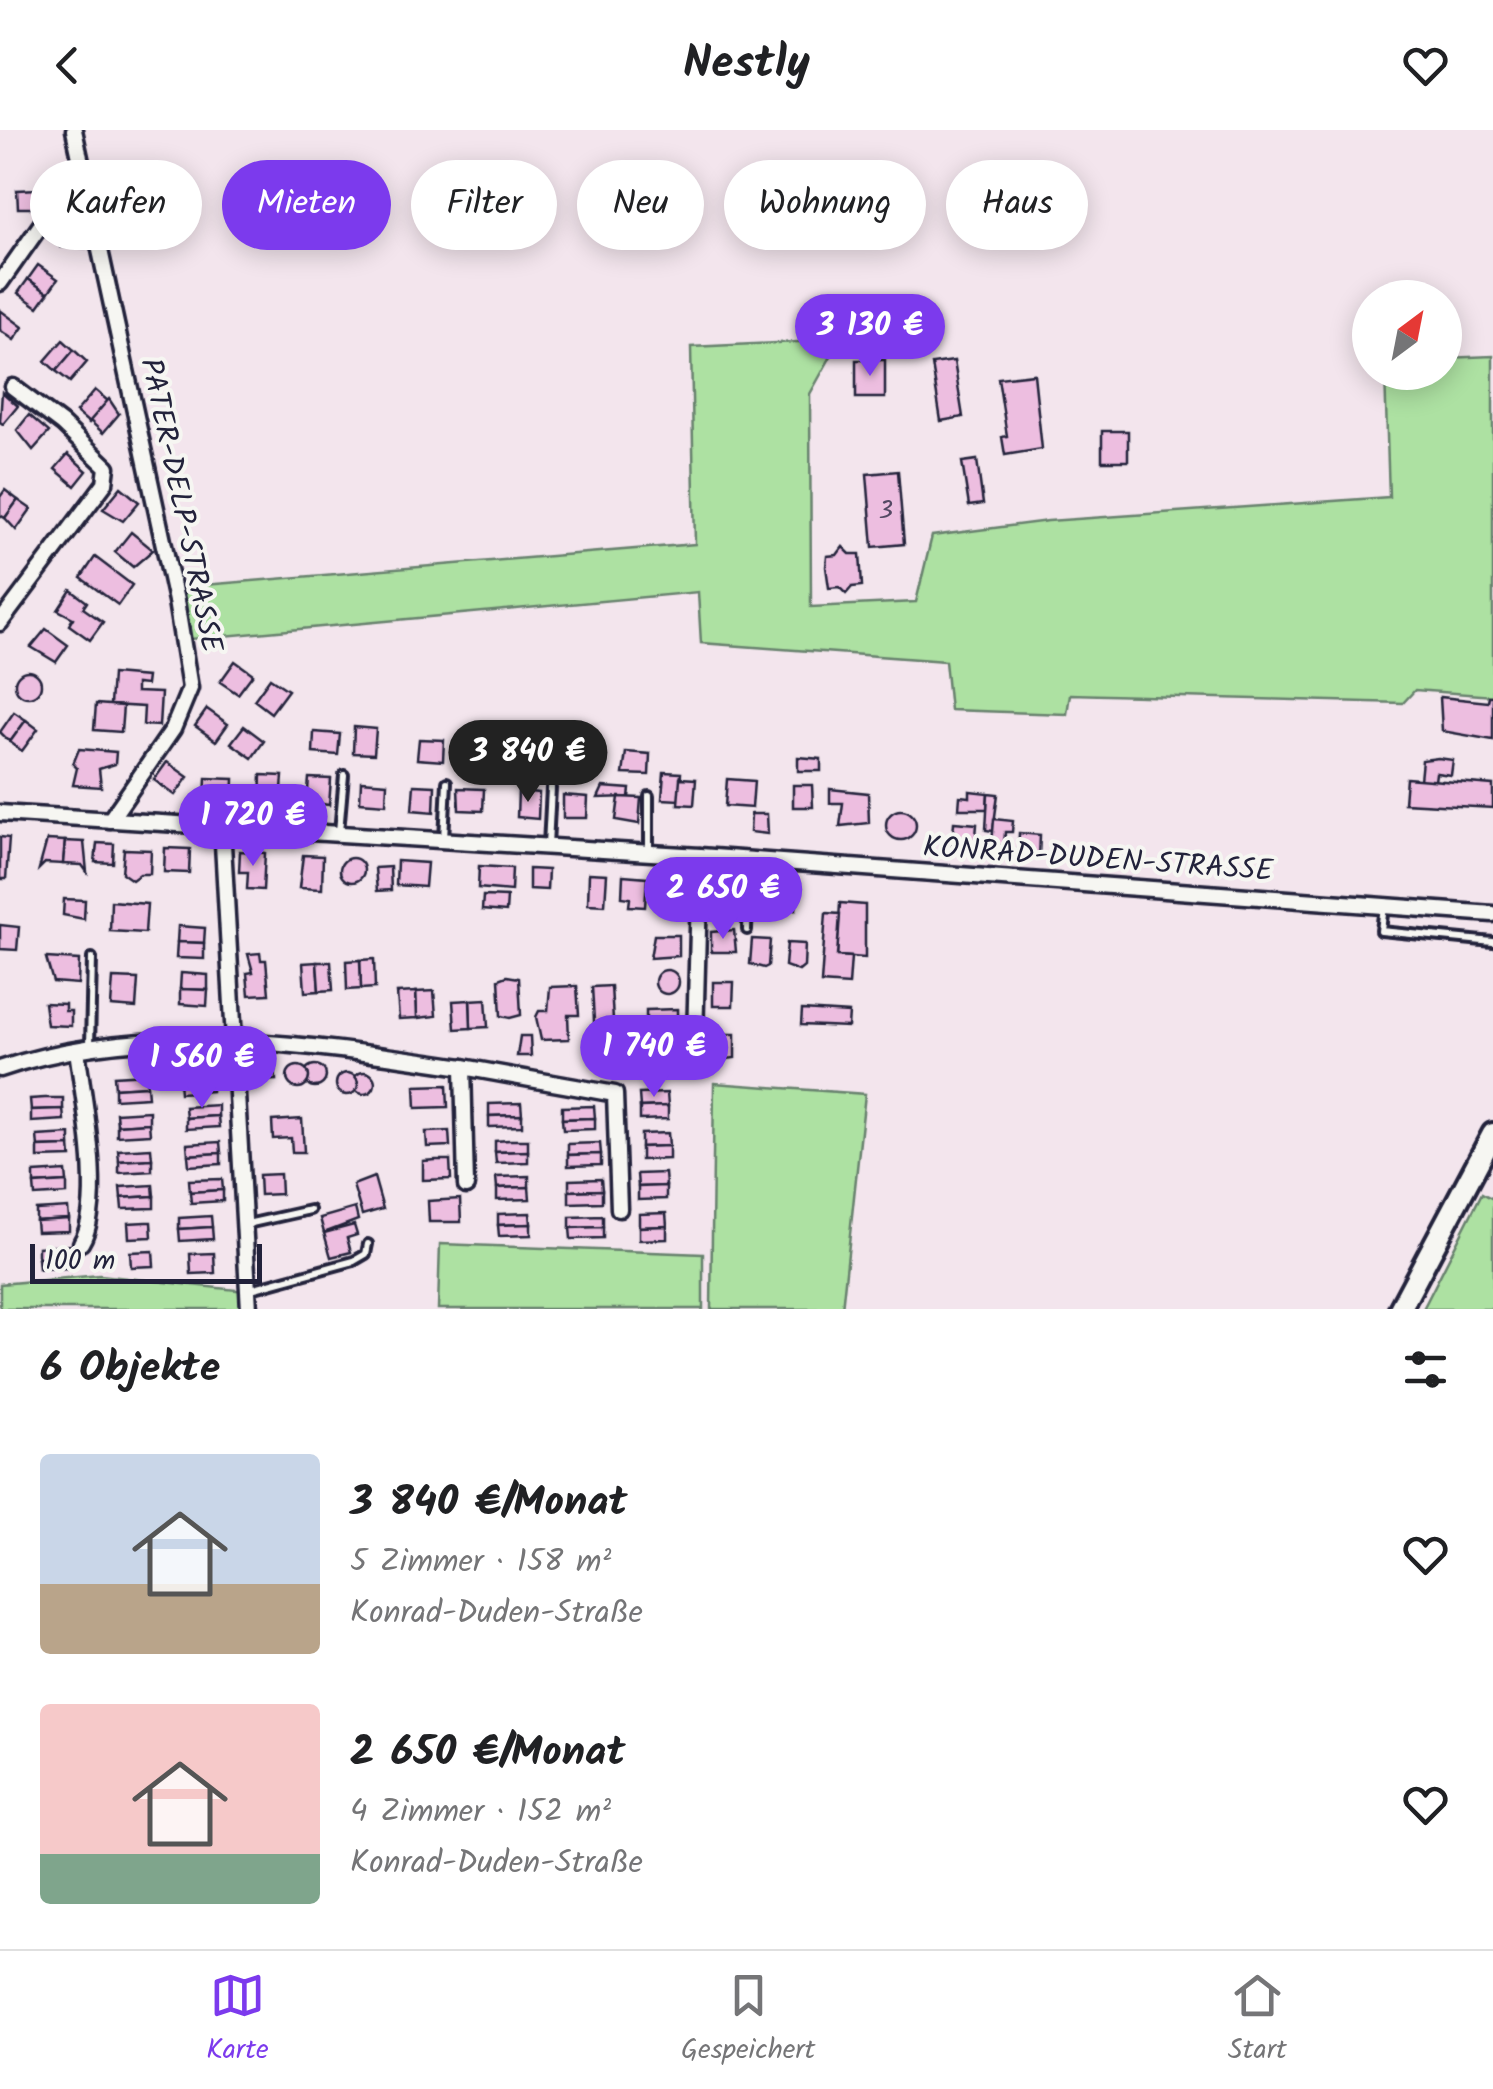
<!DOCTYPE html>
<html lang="de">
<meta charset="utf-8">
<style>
body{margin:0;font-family:Kalam,sans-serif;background:#f6f6f6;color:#202124;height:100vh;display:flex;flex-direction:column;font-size:38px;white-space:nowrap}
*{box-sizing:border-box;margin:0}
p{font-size:32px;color:#757577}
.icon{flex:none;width:55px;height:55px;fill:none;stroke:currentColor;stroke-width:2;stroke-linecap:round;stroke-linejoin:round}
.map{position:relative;height:1179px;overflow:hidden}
.panel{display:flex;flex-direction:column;background:#fff;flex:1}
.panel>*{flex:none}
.top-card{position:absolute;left:30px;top:30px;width:1435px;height:90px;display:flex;gap:20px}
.needle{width:65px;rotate:32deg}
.controls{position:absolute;left:1352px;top:150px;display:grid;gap:20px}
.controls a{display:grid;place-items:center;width:110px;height:110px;border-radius:50%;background:#fff;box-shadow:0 5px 25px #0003;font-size:50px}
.scale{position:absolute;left:30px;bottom:25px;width:232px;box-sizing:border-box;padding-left:10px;border:5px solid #22223b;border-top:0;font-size:28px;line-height:35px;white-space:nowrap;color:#22223b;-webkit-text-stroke:8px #f6f6f2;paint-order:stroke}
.price{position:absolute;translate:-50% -85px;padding:0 22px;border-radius:35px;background:#7c3aed;color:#fff;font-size:32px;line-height:65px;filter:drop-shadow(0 2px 5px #0008)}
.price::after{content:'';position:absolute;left:50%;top:60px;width:30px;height:22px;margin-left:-15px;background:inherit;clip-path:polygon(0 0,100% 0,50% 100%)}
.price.current{background:#222;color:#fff}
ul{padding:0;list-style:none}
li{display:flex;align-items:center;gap:30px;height:250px;padding:0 40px}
li span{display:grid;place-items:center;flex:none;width:280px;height:200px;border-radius:10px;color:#555}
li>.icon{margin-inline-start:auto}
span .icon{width:120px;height:120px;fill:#fffc;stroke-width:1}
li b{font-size:42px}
h2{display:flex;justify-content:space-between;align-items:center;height:120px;padding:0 40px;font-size:42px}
.pill{padding:0 35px;border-radius:45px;background:#fff;box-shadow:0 5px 25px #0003;font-size:35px;line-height:90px}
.pill.current{background:#7c3aed;color:#fff}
header{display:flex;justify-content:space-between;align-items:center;height:130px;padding:0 40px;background:#fff;font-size:45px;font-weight:700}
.tab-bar{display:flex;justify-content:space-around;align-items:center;height:140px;border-top:2px solid #e0e0e0;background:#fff;font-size:28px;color:#757577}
.tab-bar a{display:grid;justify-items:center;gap:5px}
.tab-bar .current{color:#7c3aed}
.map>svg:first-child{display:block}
</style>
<header><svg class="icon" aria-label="back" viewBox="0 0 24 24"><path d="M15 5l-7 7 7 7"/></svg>Nestly<svg class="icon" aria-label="heart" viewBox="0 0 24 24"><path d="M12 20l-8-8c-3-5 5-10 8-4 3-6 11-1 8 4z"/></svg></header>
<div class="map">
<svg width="1493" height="1179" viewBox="0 0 1493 1179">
<rect width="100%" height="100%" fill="#f3e5ed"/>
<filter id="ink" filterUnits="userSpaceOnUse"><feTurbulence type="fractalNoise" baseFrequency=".01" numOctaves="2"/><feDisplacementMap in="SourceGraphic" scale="20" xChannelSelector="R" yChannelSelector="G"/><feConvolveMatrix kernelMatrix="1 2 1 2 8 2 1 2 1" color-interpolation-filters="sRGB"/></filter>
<g filter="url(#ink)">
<g fill="#ade1a2" stroke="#68826e" stroke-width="2.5">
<polygon points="840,210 810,264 811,477 916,472 932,406 1048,391 1389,367 1385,243 1445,242 1445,228 1493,226 1493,566 1415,560 1403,573 1070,564 1067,584 950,580 945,531 701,513 698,462 191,509 180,457 695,414 691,217"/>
<polygon points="714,953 865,964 842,1179 711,1179"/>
<polygon points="1482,1063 1493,1069 1493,1179 1423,1179"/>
<polygon points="440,1114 703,1124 703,1179 438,1179"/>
<polygon points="100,1145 246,1161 244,1179 0,1179 0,1154"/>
</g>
<g fill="#edbee0" stroke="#22223b" stroke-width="2.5">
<polygon points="39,59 39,78 18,78 17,60"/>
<polygon points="80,93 85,118 60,117 56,98"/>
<polygon points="38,135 58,149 48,163 28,149"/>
<polygon points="28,149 48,163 38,177 18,163"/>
<polygon points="0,180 23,197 14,210 0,200"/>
<polygon points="63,210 74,220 56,241 45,231"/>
<polygon points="74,220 87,232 70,252 56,241"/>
<rect x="856" y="230" width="29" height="38"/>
<polygon points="954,231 963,287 941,291 932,234"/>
<polygon points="1034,244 1042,319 1005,325 1002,307 1007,306 998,248"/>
<polygon points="95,260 108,271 89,293 76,282"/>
<polygon points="2,262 18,276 3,294 0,292"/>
<polygon points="109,269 119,284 103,303 90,291"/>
<polygon points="29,285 49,302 33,320 17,300"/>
<rect x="1102" y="301" width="26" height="30"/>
<polygon points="68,324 87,341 75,356 55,339"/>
<polygon points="977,330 983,374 969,376 962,332"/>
<polygon points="898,341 904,414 873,417 867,344"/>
<polygon points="121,357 139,372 123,391 103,379"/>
<polygon points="5,360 18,370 5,388 0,385 0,367"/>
<polygon points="18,370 31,379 16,400 5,388"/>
<polygon points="131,402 153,420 133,437 115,422"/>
<polygon points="843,417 850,424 860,424 862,456 852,457 846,464 839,457 829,458 826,437 827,426 837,425"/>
<polygon points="95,427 132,455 118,475 81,448"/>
<polygon points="71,460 87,472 83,478 103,492 90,510 69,495 73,488 58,480"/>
<polygon points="46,499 68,515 56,532 31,517"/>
<polygon points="235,531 253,544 238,564 220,552"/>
<circle cx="28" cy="554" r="13"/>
<polygon points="112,544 147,547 146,555 136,554 136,562 161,563 159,596 143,595 144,577 110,575"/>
<polygon points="270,548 288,560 271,583 254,570"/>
<polygon points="1489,566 1493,566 1493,610 1442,601 1440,567 1488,572"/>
<polygon points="96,574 123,576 121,602 94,600"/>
<polygon points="207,579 228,594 216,611 195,596"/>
<polygon points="14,582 26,590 10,612 0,602"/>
<polygon points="26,590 38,599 22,621 10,612"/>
<polygon points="244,596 264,611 252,628 231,613"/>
<polygon points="354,597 376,599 374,624 353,623"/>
<polygon points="314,602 340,604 338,625 313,623"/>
<polygon points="459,606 480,608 477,634 457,632"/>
<polygon points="419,609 444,610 443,631 417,629"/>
<polygon points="563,611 584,612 583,638 561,636"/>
<polygon points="523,615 549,617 547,638 522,636"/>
<polygon points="79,619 116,622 115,634 99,639 101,657 73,655 77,638 73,634"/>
<polygon points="626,622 650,624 649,645 623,644"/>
<polygon points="798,627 821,629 821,641 798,641"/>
<polygon points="1438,628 1453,630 1451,645 1436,643 1435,651 1420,650 1422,630"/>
<polygon points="167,632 188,647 175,665 154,650"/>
<polygon points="664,642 681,643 679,670 662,669"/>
<polygon points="261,645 283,646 281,672 260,671"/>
<polygon points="206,648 234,649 233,672 205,671"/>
<polygon points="309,648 331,649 329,675 307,672"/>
<polygon points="680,648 696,649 694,675 678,674"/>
<polygon points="1406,648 1493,655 1493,678 1404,673"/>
<polygon points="727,649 754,651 752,678 725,676"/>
<polygon points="361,651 387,653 386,674 360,672"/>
<polygon points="414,655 435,656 434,682 412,680"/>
<polygon points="793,655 812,655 813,677 793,677"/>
<polygon points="603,657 630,659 629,667 598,668"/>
<polygon points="458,658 484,659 483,681 459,680"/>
<polygon points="830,659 868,663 869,693 840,696 843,673 830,673"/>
<polygon points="518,661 539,663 538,689 517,687"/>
<polygon points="970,661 988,663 987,679 959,679 960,666 970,667"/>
<polygon points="988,663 998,664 993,701 986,700"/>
<polygon points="563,665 588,667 587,688 563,688"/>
<polygon points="619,667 641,668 639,694 616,690"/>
<circle cx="901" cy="695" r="15"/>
<polygon points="751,684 767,684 768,704 750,702"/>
<polygon points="994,689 1013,691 1012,702 1005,702 1004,716 992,715"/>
<polygon points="954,692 977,694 975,719 952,718"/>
<polygon points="1019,703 1040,705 1039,728 1018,727"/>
<polygon points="0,707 9,708 6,749 0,749"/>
<polygon points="47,710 65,711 63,734 45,733 39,739"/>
<polygon points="65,711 84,712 87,742 82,735 63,734"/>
<polygon points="97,713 114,714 113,733 95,732"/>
<polygon points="165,718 190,719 189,743 164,742"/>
<polygon points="124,719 151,720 150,744 140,744 132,750 122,743"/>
<polygon points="240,721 265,723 263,760 247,759 248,742 239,742"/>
<polygon points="303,725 323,726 322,759 299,758"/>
<circle cx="352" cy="740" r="12"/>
<polygon points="397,731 427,733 425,757 396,755"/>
<polygon points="479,736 512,738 511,761 478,758"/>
<polygon points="390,737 391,760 377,761 375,738"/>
<polygon points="529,739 548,740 547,760 529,759"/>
<polygon points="589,743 607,744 605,775 588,774"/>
<polygon points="623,745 647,747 645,777 629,776 630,768 622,767"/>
<polygon points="661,747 684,749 682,781 659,777"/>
<polygon points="711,750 734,751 734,777 711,777"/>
<polygon points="771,750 775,755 798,757 796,779 769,782 760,777 762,754"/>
<polygon points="483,766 507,767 506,782 482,780"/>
<polygon points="64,769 85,770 84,789 63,785"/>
<polygon points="111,771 147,774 145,803 110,801"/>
<polygon points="840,773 865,775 865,828 837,826"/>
<polygon points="826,783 840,784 837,826 851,827 849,855 821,853"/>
<polygon points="0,795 19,797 17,820 0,819"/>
<polygon points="178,796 205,798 204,813 177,812"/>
<polygon points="734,800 736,822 711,822 711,802"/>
<polygon points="654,805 679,805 679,826 650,828"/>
<polygon points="752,809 770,810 768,836 764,838 750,834"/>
<polygon points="177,812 204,813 204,829 176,828"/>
<polygon points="787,813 805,814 804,837 799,841 785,836"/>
<polygon points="260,823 261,830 266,830 269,864 249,865 247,843 253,842 248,824"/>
<polygon points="46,828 79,830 78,854 53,852"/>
<polygon points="374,829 375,858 361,859 360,830"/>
<polygon points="360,830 361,859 347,860 346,831"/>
<polygon points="317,832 319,861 305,862 303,833"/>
<polygon points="317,832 331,832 333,860 319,861"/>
<circle cx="667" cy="852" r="12"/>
<polygon points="181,843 208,845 208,860 180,859"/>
<polygon points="507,846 519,848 521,885 510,888 501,886 499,849"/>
<polygon points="113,848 138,849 136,878 111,876"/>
<polygon points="713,852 734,852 733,876 713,876"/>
<polygon points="577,856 579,885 568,885 569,909 541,910 536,887 539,881 548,881 550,857"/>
<polygon points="611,856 614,907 595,908 592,857"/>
<polygon points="180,859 208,860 207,876 180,874"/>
<polygon points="434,861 436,886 417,888 416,862"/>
<polygon points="416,862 417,888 399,889 397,863"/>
<polygon points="486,869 488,897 471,898 470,870"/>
<polygon points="470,870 471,898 455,899 453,871"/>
<polygon points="44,873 65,874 65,881 71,881 71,896 47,895"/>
<polygon points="677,879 677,900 658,902 654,891 646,891 646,880"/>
<polygon points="802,880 849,883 848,897 801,895"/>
<polygon points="712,904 735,904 735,928 711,931"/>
<polygon points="520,906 530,906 531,926 517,926"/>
<polygon points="622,917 623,938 609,938 608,918"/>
<polygon points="194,925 195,939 175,941 174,926"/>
<polygon points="275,929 276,950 254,951 253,931"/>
<circle cx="315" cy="946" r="11"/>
<circle cx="298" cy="947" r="11"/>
<polygon points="211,938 212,950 179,952 178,940"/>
<circle cx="364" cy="953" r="11"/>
<circle cx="347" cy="954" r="11"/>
<polygon points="146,944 147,956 115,958 114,946"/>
<polygon points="212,950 212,961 180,963 179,952"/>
<polygon points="447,955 448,977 416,978 415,956"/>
<polygon points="147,956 148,967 115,969 115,958"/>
<polygon points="667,963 668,976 640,977 639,964"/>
<polygon points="45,968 63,968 63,979 31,980 30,969"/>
<polygon points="521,973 522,985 489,986 489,974"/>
<polygon points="218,975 218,986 186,988 185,977"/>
<polygon points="594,976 595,988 562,989 562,977"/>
<polygon points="668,976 668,989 640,990 640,977"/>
<polygon points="63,979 64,990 31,992 31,980"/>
<polygon points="149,981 149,993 117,995 116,983"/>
<polygon points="522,985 522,996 489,997 489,986"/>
<polygon points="218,986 219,997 186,999 186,988"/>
<polygon points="595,988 595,999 563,1000 562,989"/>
<polygon points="302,989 304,1022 292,1022 291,1008 273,1009 272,991"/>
<polygon points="149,993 150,1004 117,1006 117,995"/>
<polygon points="449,1001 450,1016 427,1017 426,1002"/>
<polygon points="668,1003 669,1016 641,1017 641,1004"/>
<polygon points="70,1004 70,1016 38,1017 37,1006"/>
<polygon points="510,1010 528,1010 528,1021 495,1022 495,1011"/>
<polygon points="220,1012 221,1023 188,1025 187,1014"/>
<polygon points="600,1013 601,1024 568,1025 568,1014"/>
<polygon points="70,1016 71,1027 38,1028 38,1017"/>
<polygon points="669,1016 669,1029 641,1030 641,1017"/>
<polygon points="151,1018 152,1029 119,1031 118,1020"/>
<polygon points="528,1021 528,1032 496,1033 495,1022"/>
<polygon points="221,1023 221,1034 189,1036 188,1025"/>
<polygon points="601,1024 601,1035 568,1036 568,1025"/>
<polygon points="152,1029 152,1041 119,1043 119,1031"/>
<polygon points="436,1030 450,1030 451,1049 423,1050 423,1031"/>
<polygon points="66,1041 67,1052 34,1054 34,1043"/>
<polygon points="665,1043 666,1056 638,1057 637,1044"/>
<polygon points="280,1044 281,1064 260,1065 259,1045"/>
<polygon points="529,1046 529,1057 497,1058 496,1047"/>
<polygon points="374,1047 383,1079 362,1085 353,1055"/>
<polygon points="222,1049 223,1060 190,1062 189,1050"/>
<polygon points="601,1049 602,1060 569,1061 569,1050"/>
<polygon points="67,1052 67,1064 35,1066 34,1054"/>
<polygon points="153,1055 154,1066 121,1068 120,1057"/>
<polygon points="666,1056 666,1069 638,1070 638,1057"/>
<polygon points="529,1057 530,1069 497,1070 497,1058"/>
<polygon points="223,1060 223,1071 191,1073 190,1062"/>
<polygon points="602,1060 602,1072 569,1073 569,1061"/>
<polygon points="154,1066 154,1078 122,1079 121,1068"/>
<polygon points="460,1069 461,1092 429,1092 428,1071"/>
<polygon points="68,1078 69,1089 36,1091 36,1080"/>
<polygon points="355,1078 358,1090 324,1103 320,1088"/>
<polygon points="530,1083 531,1094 498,1095 498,1084"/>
<polygon points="666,1083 667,1096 639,1097 639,1084"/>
<polygon points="211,1086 212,1097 179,1099 179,1088"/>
<polygon points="603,1086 603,1097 570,1098 570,1087"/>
<polygon points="69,1089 69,1101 37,1102 36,1091"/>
<polygon points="146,1092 151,1092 152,1107 129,1108 128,1093"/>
<polygon points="531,1094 531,1105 499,1106 498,1095"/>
<polygon points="354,1095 357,1105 347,1108 351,1122 331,1127 324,1103"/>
<polygon points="667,1096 667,1109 639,1110 639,1097"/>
<polygon points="212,1097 213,1109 180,1111 179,1099"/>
<polygon points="603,1097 603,1108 571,1109 570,1098"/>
<polygon points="70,1115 70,1126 38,1128 38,1117"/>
<polygon points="153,1121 154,1136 131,1137 130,1122"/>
<polygon points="214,1123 215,1143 191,1144 190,1124"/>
<polygon points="70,1126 71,1138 39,1139 38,1128"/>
</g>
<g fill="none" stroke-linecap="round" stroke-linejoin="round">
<g stroke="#22223b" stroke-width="14">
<g id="service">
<polyline points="339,702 344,645"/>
<polyline points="444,709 447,652"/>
<polyline points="548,715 551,658"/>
<polyline points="649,721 649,666"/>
<polyline points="1384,776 1381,801 1493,812"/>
<polyline points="747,800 749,730"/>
<polyline points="90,916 92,828"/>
<polyline points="247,1094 310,1080"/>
<polyline points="251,1159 354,1131 366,1124 368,1114"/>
</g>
</g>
<g stroke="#22223b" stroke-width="21">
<g id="minor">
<polyline points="74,0 176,471 190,558 173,599 110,690"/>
<polyline points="0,153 64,62 84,52"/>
<polyline points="0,493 105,353 107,337 62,294 13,257"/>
<polyline points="0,683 700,726 1493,784"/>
<polyline points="222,696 249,1179"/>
<polyline points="695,909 700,726"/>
<path d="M77,920C83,966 105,1075 81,1113"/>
<path d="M0,939C147,889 313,915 463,937"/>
<polyline points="466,1056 463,937 615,964 619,1079"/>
</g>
</g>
<g stroke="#22223b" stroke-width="28">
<polyline id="secondary" points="1400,1179 1493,1004"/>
</g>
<use href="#service" stroke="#f6f6f2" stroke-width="6"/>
<use href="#minor" stroke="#f6f6f2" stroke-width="14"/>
<use href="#secondary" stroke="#f6f6f2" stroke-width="20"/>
</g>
</g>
<g text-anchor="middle" stroke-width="8" stroke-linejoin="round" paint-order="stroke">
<g font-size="25" fill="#554964">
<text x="886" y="388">3</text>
</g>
<g font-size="30" fill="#22223b" stroke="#f6f6f2">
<text transform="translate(182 375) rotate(78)" y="10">PATER-DELP-STRASSE</text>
<text transform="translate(1098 728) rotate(4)" y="10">KONRAD-DUDEN-STRASSE</text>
</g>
</g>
</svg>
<div class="controls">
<a><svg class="needle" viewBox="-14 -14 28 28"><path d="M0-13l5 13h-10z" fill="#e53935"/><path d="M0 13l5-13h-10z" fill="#757577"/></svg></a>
</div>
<div class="scale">100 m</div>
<b class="price" style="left:870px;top:249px">3 130 €</b>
<b class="price current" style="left:528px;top:675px">3 840 €</b>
<b class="price" style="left:253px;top:739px">1 720 €</b>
<b class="price" style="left:723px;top:812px">2 650 €</b>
<b class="price" style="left:654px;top:970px">1 740 €</b>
<b class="price" style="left:202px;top:981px">1 560 €</b>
<div class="top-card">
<a class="pill">Kaufen</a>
<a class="pill current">Mieten</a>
<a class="pill">Filter</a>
<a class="pill">Neu</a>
<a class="pill">Wohnung</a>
<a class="pill">Haus</a>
</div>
</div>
<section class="panel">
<h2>6 Objekte<svg class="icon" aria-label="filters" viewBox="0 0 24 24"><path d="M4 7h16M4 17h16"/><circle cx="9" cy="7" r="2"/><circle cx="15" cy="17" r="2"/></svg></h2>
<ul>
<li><span style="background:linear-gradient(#c9d6e8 65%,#b9a48a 0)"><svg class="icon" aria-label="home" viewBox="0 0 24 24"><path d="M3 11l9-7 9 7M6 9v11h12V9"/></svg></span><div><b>3 840 €/Monat</b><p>5 Zimmer · 158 m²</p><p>Konrad-Duden-Straße</p></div><svg class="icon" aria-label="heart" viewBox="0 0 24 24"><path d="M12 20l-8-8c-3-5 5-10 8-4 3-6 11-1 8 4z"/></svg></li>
<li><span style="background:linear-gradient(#f6c9c9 75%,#7fa58c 0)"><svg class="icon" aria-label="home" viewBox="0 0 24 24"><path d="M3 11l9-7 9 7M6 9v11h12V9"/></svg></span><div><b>2 650 €/Monat</b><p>4 Zimmer · 152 m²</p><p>Konrad-Duden-Straße</p></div><svg class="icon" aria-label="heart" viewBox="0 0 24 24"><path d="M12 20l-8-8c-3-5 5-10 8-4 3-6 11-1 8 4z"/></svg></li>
</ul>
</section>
<nav class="tab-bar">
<a class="current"><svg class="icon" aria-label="map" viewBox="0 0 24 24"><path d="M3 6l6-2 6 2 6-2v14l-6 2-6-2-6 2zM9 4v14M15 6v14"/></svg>Karte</a>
<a><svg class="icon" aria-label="saved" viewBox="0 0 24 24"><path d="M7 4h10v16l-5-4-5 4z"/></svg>Gespeichert</a>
<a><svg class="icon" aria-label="home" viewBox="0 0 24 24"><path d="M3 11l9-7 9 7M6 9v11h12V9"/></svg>Start</a>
</nav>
